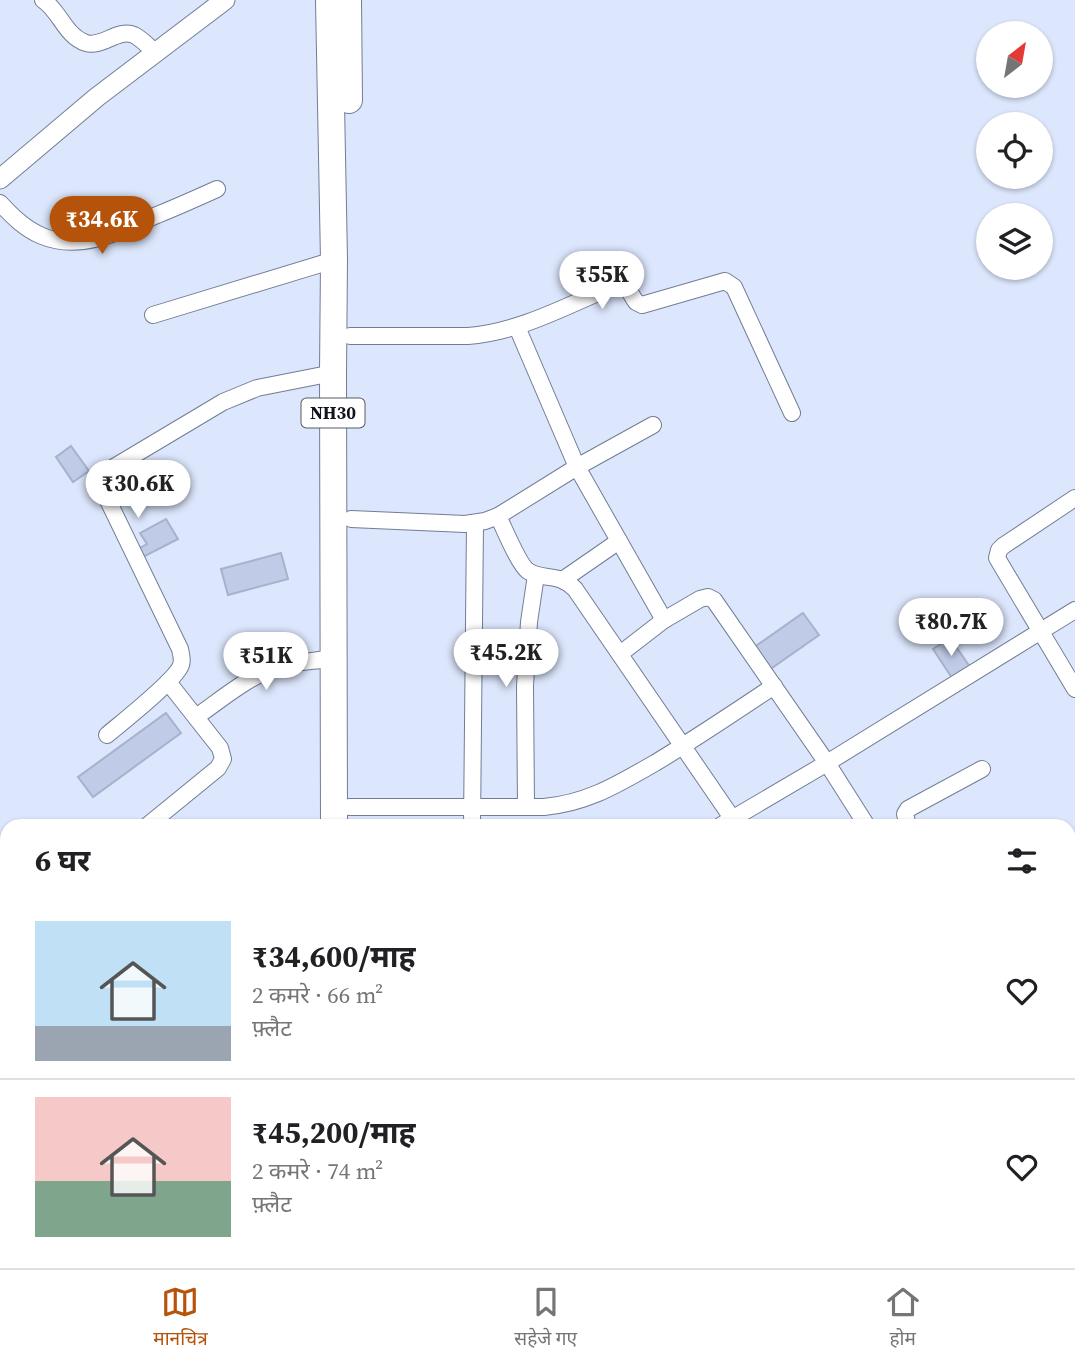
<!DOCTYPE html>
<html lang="hi">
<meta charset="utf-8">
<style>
body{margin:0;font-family:"Source Serif 4","Noto Sans Devanagari",serif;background:#f2f2f2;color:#202124;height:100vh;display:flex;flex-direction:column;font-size:26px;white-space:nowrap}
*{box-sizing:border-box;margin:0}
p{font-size:23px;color:#757577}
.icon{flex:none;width:38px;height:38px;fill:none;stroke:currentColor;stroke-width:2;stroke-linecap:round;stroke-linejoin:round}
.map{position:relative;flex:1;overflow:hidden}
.details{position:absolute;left:0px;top:819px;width:1076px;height:450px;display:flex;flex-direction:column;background:#fff;border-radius:21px 21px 0 0;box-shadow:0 2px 5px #0004}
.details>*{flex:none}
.needle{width:46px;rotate:31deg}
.buttons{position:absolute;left:976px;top:21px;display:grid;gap:14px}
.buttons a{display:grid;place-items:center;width:77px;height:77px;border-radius:50%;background:#fff;box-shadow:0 2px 5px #0004;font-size:35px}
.price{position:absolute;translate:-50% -60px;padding:0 16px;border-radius:24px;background:#fff;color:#222;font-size:23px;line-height:46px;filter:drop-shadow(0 2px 4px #0008)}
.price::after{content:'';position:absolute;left:50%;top:42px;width:21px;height:16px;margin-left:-10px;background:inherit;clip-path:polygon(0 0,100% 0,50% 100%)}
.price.on{background:#b45309;color:#fff}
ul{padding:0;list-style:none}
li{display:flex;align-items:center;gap:21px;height:175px;padding:0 35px}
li+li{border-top:2px solid #e0e0e0}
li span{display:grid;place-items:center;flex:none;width:196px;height:140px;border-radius:0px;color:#555}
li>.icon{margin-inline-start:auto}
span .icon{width:84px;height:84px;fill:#fffc;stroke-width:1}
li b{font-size:30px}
h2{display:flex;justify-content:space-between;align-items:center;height:84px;padding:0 35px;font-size:30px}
.menu{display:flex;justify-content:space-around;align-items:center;height:98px;border-top:2px solid #e0e0e0;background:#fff;font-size:19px;color:#757577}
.menu a{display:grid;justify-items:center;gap:4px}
.menu .on{color:#b45309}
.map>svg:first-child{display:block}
</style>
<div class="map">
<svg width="1075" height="1268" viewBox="0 0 1075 1268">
<rect width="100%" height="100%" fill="#dce6fc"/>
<g fill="#c0cce7" stroke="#a6b2cc" stroke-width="2">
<polygon points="71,446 89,471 73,482 56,457"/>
<polygon points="166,519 178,539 143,557 138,549 147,544 140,533"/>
<polygon points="281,553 288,579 228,595 221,569"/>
<polygon points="803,613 819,635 769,670 753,648"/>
<polygon points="950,638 970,667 952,678 933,649"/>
<polygon points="166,713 181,733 93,797 78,777"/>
</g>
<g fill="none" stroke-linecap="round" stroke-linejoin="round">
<g stroke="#727d95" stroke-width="18">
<g id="minor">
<path d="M43,0C60,11 65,36 86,43C102,48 118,28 134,35C142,39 149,47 156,53"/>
<path d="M0,203C12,216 25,229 42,236C81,252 121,231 157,215C177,207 197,198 217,189"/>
<polyline points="153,315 334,260"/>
<polyline points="517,327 577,467 664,620"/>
<path d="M350,336H468C520,332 568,305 616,285C628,283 630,294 636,302L642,305L725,281L734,287L792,413"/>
<polyline points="1075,498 1003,546 999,550 997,558 1075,689"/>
<path d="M498,516C504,528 519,565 528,571C543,581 559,572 575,589L732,818"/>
<polyline points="351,519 465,524 485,521 498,516 577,467 653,425"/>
<polyline points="564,579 619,541"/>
<polyline points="620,654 664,620 700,599 708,597 714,600 827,763 867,826"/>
<path d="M196,717C222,699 248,676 280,666C297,662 316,661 334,658"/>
<path d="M107,735C121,723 176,680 181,665C183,660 181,654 180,649L102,488L101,478L104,473L223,402L257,388L333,373"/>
<polyline points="526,806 525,686 529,622 536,575"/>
<path d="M349,807H544C588,803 618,784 655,763C695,739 735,712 774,686"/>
<polyline points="147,826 218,768 223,759 220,748 168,682"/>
<polyline points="472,826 475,523"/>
<polyline points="720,826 827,763 1075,610"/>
<polyline points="908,826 905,814 908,809 982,769"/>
<polyline points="0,862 7,874"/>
<polyline points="1069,868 1075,865"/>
<polyline points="0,1178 7,1174"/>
<polyline points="1069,1239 1075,1245"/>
<polyline points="85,1262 89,1268"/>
<polyline points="651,1262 652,1268"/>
<polyline points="719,1262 721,1268"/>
<polyline points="766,1262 771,1268"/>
<polyline points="826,1268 835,1262"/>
</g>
</g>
<g stroke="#727d95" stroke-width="21">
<polyline id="tertiary" points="0,179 97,97 225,0"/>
</g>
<g stroke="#727d95" stroke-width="28">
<g id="trunk">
<polyline points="329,0 334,260 333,373 334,826"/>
<polyline points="348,0 349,100"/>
<polyline points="351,1262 351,1268"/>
</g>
</g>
<use href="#minor" stroke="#fff" stroke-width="16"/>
<use href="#tertiary" stroke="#fff" stroke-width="19"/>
<use href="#trunk" stroke="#fff" stroke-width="26"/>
</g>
<g text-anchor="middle" stroke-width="5" stroke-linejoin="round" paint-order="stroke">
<rect fill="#fff" stroke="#575a60" stroke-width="2" x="301.5" y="398.5" width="63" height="29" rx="5"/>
<g font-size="18" font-weight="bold" fill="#0f131c">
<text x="333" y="419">NH30</text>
</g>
</g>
</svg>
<div class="buttons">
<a><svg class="needle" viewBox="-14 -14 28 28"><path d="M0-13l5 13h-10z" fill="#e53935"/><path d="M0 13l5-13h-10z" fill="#757577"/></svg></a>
<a><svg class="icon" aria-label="locate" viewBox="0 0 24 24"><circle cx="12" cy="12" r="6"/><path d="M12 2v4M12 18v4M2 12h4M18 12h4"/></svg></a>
<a><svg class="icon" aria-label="layers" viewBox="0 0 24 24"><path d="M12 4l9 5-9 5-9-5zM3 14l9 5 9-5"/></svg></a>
</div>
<b class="price on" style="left:102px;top:256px">₹34.6K</b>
<b class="price" style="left:602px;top:311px">₹55K</b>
<b class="price" style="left:138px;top:520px">₹30.6K</b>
<b class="price" style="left:951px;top:658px">₹80.7K</b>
<b class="price" style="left:506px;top:689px">₹45.2K</b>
<b class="price" style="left:266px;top:692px">₹51K</b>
<section class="details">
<h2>6 घर<svg class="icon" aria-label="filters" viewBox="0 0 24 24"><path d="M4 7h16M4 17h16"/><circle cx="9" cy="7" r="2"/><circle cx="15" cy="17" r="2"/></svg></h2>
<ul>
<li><span style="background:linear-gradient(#bfe0f5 75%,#9aa5b1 0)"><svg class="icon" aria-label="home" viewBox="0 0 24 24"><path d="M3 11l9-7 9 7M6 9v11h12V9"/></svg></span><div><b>₹34,600/माह</b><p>2 कमरे · 66 m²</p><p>फ़्लैट</p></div><svg class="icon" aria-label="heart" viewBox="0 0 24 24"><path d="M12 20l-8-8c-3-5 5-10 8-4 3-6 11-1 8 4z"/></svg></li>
<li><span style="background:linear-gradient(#f6c9c9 60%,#7fa58c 0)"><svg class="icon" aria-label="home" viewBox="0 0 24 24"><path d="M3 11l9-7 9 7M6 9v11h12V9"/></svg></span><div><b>₹45,200/माह</b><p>2 कमरे · 74 m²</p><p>फ़्लैट</p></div><svg class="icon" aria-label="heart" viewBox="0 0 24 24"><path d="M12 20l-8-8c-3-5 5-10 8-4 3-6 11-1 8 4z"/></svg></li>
</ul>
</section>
</div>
<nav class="menu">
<a class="on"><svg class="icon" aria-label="map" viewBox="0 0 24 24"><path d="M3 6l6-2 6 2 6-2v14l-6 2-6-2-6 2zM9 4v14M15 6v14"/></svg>मानचित्र</a>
<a><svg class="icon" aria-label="saved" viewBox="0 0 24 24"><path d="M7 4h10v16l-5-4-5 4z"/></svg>सहेजे गए</a>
<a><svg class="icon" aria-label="home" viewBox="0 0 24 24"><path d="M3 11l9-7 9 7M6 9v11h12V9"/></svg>होम</a>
</nav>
